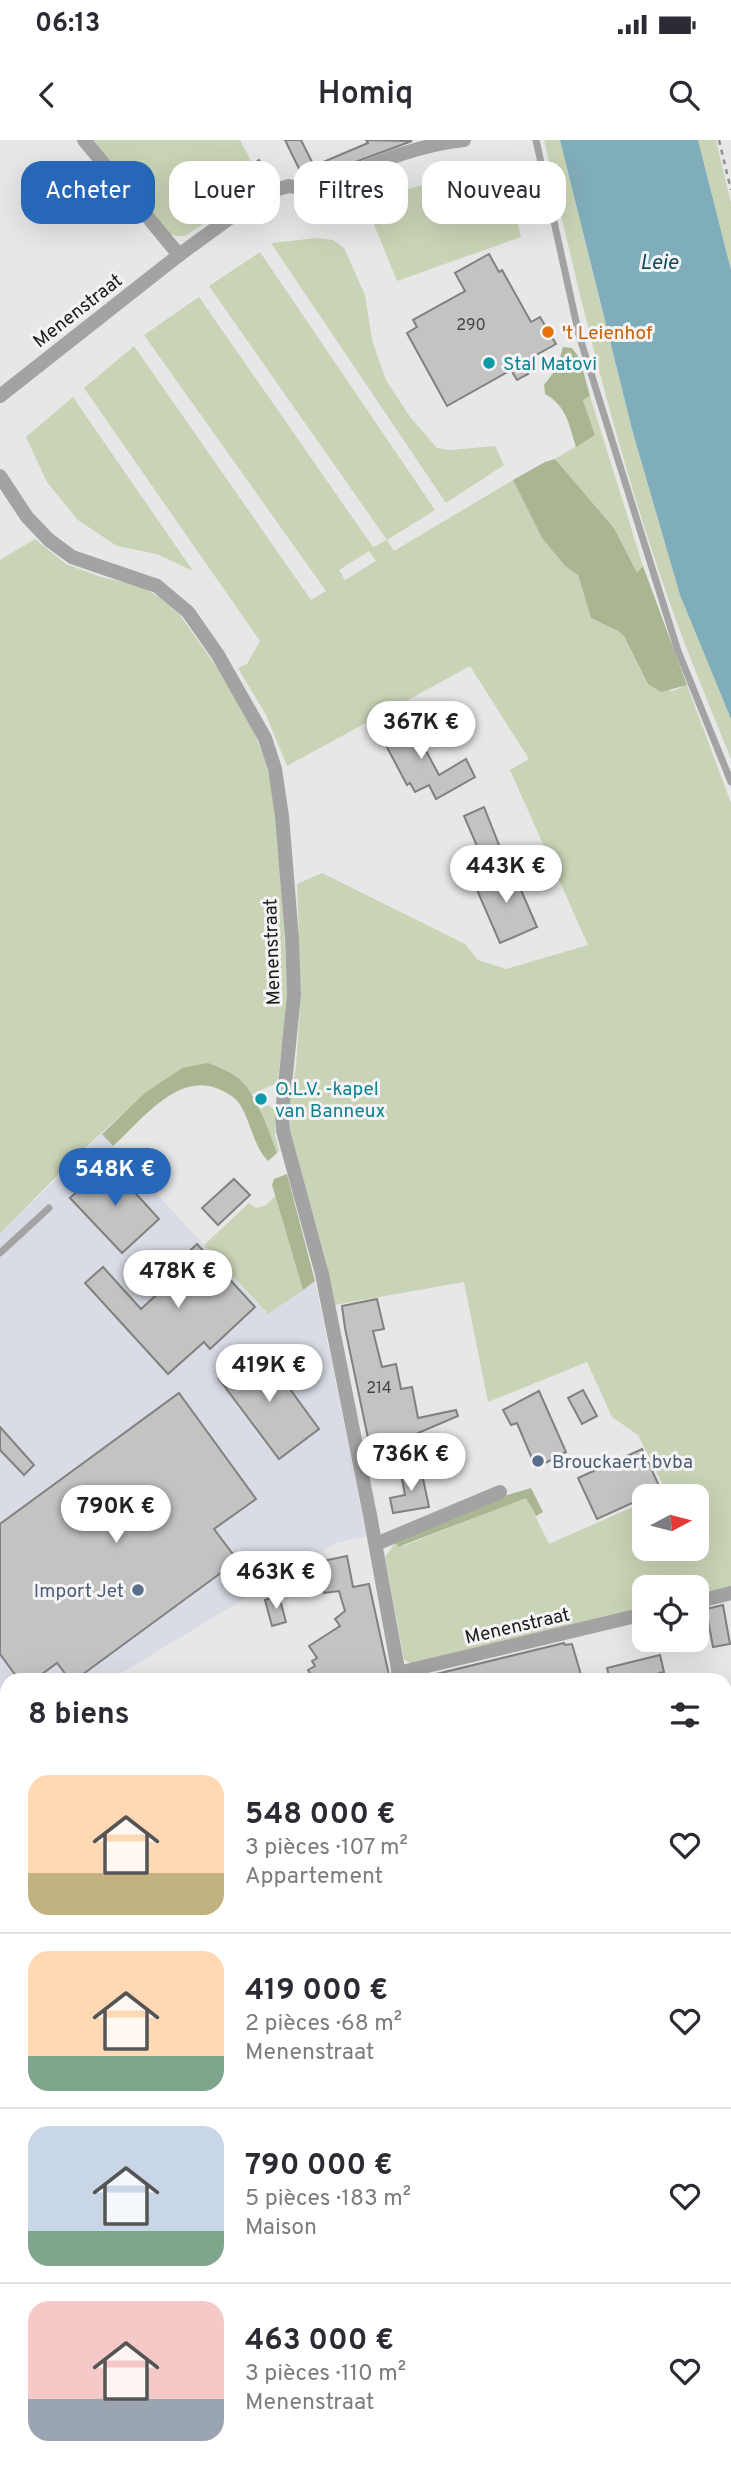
<!DOCTYPE html>
<html lang="fr">
<meta charset="utf-8">
<style>
body{margin:0;font-family:Overpass,sans-serif;background:#f7f7f7;color:#2b2b33;height:100vh;display:flex;flex-direction:column;font-size:26px;white-space:nowrap}
*{box-sizing:border-box;margin:0}
p{font-size:23px;color:#7c7c81}
.icon{flex:none;width:38px;height:38px;fill:none;stroke:currentColor;stroke-width:2;stroke-linecap:round;stroke-linejoin:round}
.map{position:relative;flex:1;overflow:hidden}
.drawer{position:absolute;left:0px;top:1533px;width:732px;height:798px;display:flex;flex-direction:column;background:#fff;border-radius:21px 21px 0 0;box-shadow:0 7px 28px #0002}
.drawer>*{flex:none}
.banner{position:absolute;left:21px;top:21px;width:690px;height:63px;display:flex;gap:14px}
.needle{width:46px;rotate:83deg}
.buttons{position:absolute;left:632px;top:1344px;display:grid;gap:14px}
.buttons a{display:grid;place-items:center;width:77px;height:77px;border-radius:14px;background:#fff;box-shadow:0 7px 28px #0002;font-size:35px}
.price{position:absolute;translate:-50% -60px;padding:0 16px;border-radius:24px;background:#fff;color:#222;font-size:23px;line-height:46px;filter:drop-shadow(0 2px 4px #0008)}
.price::after{content:'';position:absolute;left:50%;top:42px;width:21px;height:16px;margin-left:-10px;background:inherit;clip-path:polygon(0 0,100% 0,50% 100%)}
.price.active{background:#2767b8;color:#fff}
ul{padding:0;list-style:none}
li{display:flex;align-items:center;gap:21px;height:175px;padding:0 28px}
li+li{border-top:2px solid #e1e1e2}
li span{display:grid;place-items:center;flex:none;width:196px;height:140px;border-radius:21px;color:#555}
li>.icon{margin-inline-start:auto}
span .icon{width:84px;height:84px;fill:#fffc;stroke-width:1}
li b{font-size:30px}
h2{display:flex;justify-content:space-between;align-items:center;height:84px;padding:0 28px;font-size:30px}
.pill{padding:0 24px;border-radius:21px;background:#fff;box-shadow:0 7px 28px #0002;font-size:24px;line-height:63px}
.pill.active{background:#2767b8;color:#fff}
.status{display:flex;justify-content:space-between;align-items:center;height:49px;padding:0 35px;background:#fff;direction:ltr}
.status svg{height:19px;fill:currentColor}
header{display:flex;justify-content:space-between;align-items:center;height:91px;padding:0 28px;background:#fff;font-size:32px;font-weight:600}
.map>svg:first-child{display:block}
</style>
<div class="status"><b>06:13</b><svg viewBox="0 0 49 12"><path d="M0 12V9h3v3zM5 12V6h3v6zM10 12V3h3v9zM15 12V0h3v12zM26 1h20v11H26zM47 4h2v5h-2z"/></svg></div>
<header><svg class="icon" aria-label="back" viewBox="0 0 24 24"><path d="M15 5l-7 7 7 7"/></svg>Homiq<svg class="icon" aria-label="search" viewBox="0 0 24 24"><circle cx="10" cy="10" r="6"/><path d="M15 15l6 6"/></svg></header>
<div class="map">
<svg width="731" height="2331" viewBox="0 0 731 2331">
<rect width="100%" height="100%" fill="#e7e7e8"/>
<polygon fill="#d9dce4" points="102,994 267,1174 315,1141 367,1396 336,1403 120,1534 122,1540 7,1540 7,1632 0,1638 0,1094"/>
<g fill="#c9d3b5" fill-rule="evenodd">
<polygon points="92,0 240,0 251,21 221,43 234,64 185,96 176,96 168,93"/>
<path d="M544,0H560L633,293L680,455L731,579V619C714,576 696,534 680,491C621,332 581,165 544,0Z"/>
<polygon points="698,0 716,0 731,63 731,130"/>
<polygon points="503,21 521,97 397,141 365,62"/>
<polygon points="317,98 333,100 344,108 365,155 372,200 386,240 410,277 437,308 450,310 495,306 504,325 446,363 271,103"/>
<path d="M260,112L435,370L387,400L394,411L513,340L542,398L565,426L578,435L591,478L618,491L624,496L648,544L672,551L687,545L731,663V1446L697,1455L696,1447H644V1469L419,1522L410,1523L404,1519L385,1417L396,1402L404,1406L526,1357L549,1404L644,1362V1409H696V1356H656L666,1351L638,1295L612,1277L587,1222L488,1262L464,1142L334,1165L326,1120L290,994V960L296,927L301,854L297,744L322,733L465,804L478,820L506,829L588,805L510,630L529,619L470,526L287,626L266,575L238,528L247,524L260,501L84,248L134,206L311,460L326,451L144,195L199,157L373,407L387,400L209,146ZM369,411L376,421L345,440L339,430Z"/>
<polygon points="590,256 643,426 637,434 614,388 555,319 595,295 583,260"/>
<polygon points="73,257 86,276 193,431 157,414 117,406 78,380 47,342 26,297"/>
<path d="M35,399L66,424L101,437L140,446L161,458L180,475L243,565L264,617L273,652L279,696L287,848L286,880L277,943L251,955L241,940L182,928C114,974 57,1036 0,1094V420Z"/>
<polygon points="269,965 271,968 276,965 275,995 279,1010 277,1013 258,970"/>
<polygon points="275,1056 303,1150 268,1174 204,1105 249,1063 256,1068 266,1065"/>
</g>
<g fill="#aab692">
<path d="M563,207L572,208L580,219L590,256L583,260L595,295L576,307C569,285 567,266 545,254L544,245L557,228Z"/>
<polygon points="555,319 614,388 637,433 643,426 687,545 661,552 648,544 624,496 618,491 591,478 578,435 565,426 542,398 513,340 545,322"/>
<path d="M208,923C218,927 229,931 238,938C256,952 269,992 277,1013L268,1021C253,1006 251,981 239,963C234,956 224,951 216,948C176,933 140,982 113,1006L102,994L145,953L182,928Z"/>
<polygon points="287,1034 315,1141 303,1150 272,1045 274,1039"/>
<polygon points="531,1348 543,1372 536,1376 526,1358 398,1407 396,1402 504,1356"/>
<polygon points="724,1678 731,1712 731,1739 725,1738"/>
</g>
<polygon fill="#80adba" points="560,0 698,0 731,130 731,579 680,455 633,293"/>
<g fill="#c3c3c2" stroke="#818180" stroke-width="2">
<polygon points="285,0 301,0 314,26 368,3 366,0 412,1 307,40 304,39"/>
<polygon points="259,20 269,37 233,59 224,44"/>
<polygon points="489,114 499,132 502,130 531,182 540,177 556,204 522,223 528,234 517,240 511,230 447,266 407,193 417,187 413,180 465,151 455,133"/>
<polygon points="399,577 403,585 410,581 439,635 466,619 475,637 436,659 429,645 415,652 410,643 407,645 381,596 389,592 385,585"/>
<polygon points="484,667 499,705 480,713 464,676"/>
<polygon points="511,727 537,787 500,803 474,743"/>
<polygon points="108,1023 159,1079 122,1113 70,1058"/>
<polygon points="234,1039 250,1055 218,1085 202,1068"/>
<polygon points="197,1104 255,1167 210,1209 204,1202 168,1234 85,1143 103,1127 141,1169 187,1127 181,1119"/>
<polygon points="377,1159 384,1189 373,1191 382,1227 396,1224 401,1249 412,1247 418,1278 456,1270 458,1276 402,1300 373,1302 372,1297 368,1298 345,1188 342,1166"/>
<polygon points="260,1208 319,1289 279,1319 219,1239"/>
<polygon points="583,1250 597,1276 582,1284 568,1258"/>
<polygon points="539,1251 566,1312 536,1328 517,1283 511,1285 503,1270"/>
<polygon points="179,1253 256,1359 214,1389 235,1417 233,1424 75,1540 70,1540 57,1523 34,1540 19,1540 0,1514 0,1384"/>
<polygon points="0,1287 34,1325 24,1335 0,1310"/>
<polygon points="642,1309 661,1350 597,1379 578,1338"/>
<polygon points="421,1329 429,1367 393,1373 390,1358 405,1355 401,1333"/>
<polygon points="347,1416 353,1447 369,1444 390,1540 314,1540 308,1530 315,1526 312,1521 317,1518 309,1506 340,1486 335,1479 345,1471 339,1451 324,1453 318,1422"/>
<polygon points="279,1456 286,1482 272,1486 265,1460"/>
<polygon points="723,1465 730,1504 713,1507 706,1469"/>
<polygon points="564,1503 565,1505 572,1504 581,1535 560,1540 421,1540 420,1538"/>
<polygon points="660,1515 664,1532 659,1533 661,1540 610,1540 607,1528"/>
</g>
<g fill="none" stroke-linecap="round" stroke-linejoin="round">
<g stroke="#909091" stroke-width="2.5" stroke-dasharray="5 5" stroke-linecap="butt">
<polyline points="719,0 731,50"/>
<polyline points="510,2324 513,2331"/>
</g>
<g stroke="#a4a3a3" stroke-width="7">
<polyline points="536,0 579,195 678,511 731,642"/>
<polyline points="0,1113 49,1068"/>
<polyline points="724,2111 731,2111"/>
<polyline points="9,2331 11,2324"/>
<polyline points="545,2331 550,2328"/>
</g>
<g stroke="#a4a3a3" stroke-width="14">
<polyline points="84,0 179,115"/>
<path d="M0,256L179,115L264,53L289,46L317,52L323,44C369,26 415,5 464,0"/>
<polyline points="0,336 27,377 49,400 72,417 157,446 188,472 218,515 265,598 275,629 282,676 292,798 294,855 282,974 283,991 322,1134 370,1375 400,1540"/>
<polyline points="376,1404 500,1352"/>
<polyline points="696,1462 731,1453"/>
<polyline points="398,1533 644,1474"/>
<polyline points="724,1818 731,1822"/>
<polyline points="724,2200 731,2200"/>
<polyline points="0,2286 7,2287"/>
<polyline points="214,2324 234,2331"/>
<polyline points="420,2324 420,2331"/>
</g>
<polyline stroke="#a4a3a3" stroke-width="18" points="0,1747 7,1755"/>
</g>
<circle fill="#e8710a" stroke="#f4f4f6" stroke-width="2.5" cx="548" cy="192" r="7"/>
<g fill="#0f9aa8" stroke="#f4f4f6" stroke-width="2.5">
<circle cx="489" cy="223" r="7"/>
<circle cx="261" cy="959" r="7"/>
</g>
<g fill="#5c6f8a" stroke="#f4f4f6" stroke-width="2.5">
<circle cx="538" cy="1321" r="7"/>
<circle cx="138" cy="1450" r="7"/>
</g>
<g text-anchor="middle" stroke-width="6" stroke-linejoin="round" paint-order="stroke">
<g font-size="16" fill="#454546">
<text x="471" y="190">290</text>
<text x="379" y="1253">214</text>
</g>
<g font-size="19" fill="#1b1b1c" stroke="#f4f4f6">
<text transform="translate(77 170) rotate(-38)" y="7">Menenstraat</text>
<text transform="translate(271 812) rotate(-92)" y="7">Menenstraat</text>
<text transform="translate(517 1485) rotate(-13)" y="7">Menenstraat</text>
</g>
<g font-size="19" fill="#c56008" stroke="#f4f4f6" text-anchor="start">
<text x="562" y="199">'t Leienhof</text>
</g>
<g font-size="19" fill="#0d838f" stroke="#f4f4f6" text-anchor="start">
<text x="503" y="230">Stal Matovi</text>
<text x="275" y="955">O.L.V. -kapel<tspan x="275" dy="22">van Banneux</tspan></text>
</g>
<g font-size="19" fill="#4e5e75" stroke="#f4f4f6" text-anchor="start">
<text x="552" y="1328">Brouckaert bvba</text>
<text x="124" y="1457" text-anchor="end">Import Jet</text>
</g>
<g font-size="21" font-style="italic" fill="#0b4c5b" stroke="#f4f4f6">
<text x="659" y="129">Leie</text>
</g>
</g>
</svg>
<div class="buttons">
<a><svg class="needle" viewBox="-14 -14 28 28"><path d="M0-13l5 13h-10z" fill="#e53935"/><path d="M0 13l5-13h-10z" fill="#7c7c81"/></svg></a>
<a><svg class="icon" aria-label="locate" viewBox="0 0 24 24"><circle cx="12" cy="12" r="6"/><path d="M12 2v4M12 18v4M2 12h4M18 12h4"/></svg></a>
</div>
<b class="price" style="left:421px;top:621px">367K €</b>
<b class="price" style="left:506px;top:765px">443K €</b>
<b class="price active" style="left:115px;top:1068px">548K €</b>
<b class="price" style="left:178px;top:1170px">478K €</b>
<b class="price" style="left:269px;top:1264px">419K €</b>
<b class="price" style="left:411px;top:1353px">736K €</b>
<b class="price" style="left:116px;top:1405px">790K €</b>
<b class="price" style="left:276px;top:1471px">463K €</b>
<div class="banner">
<a class="pill active">Acheter</a>
<a class="pill">Louer</a>
<a class="pill">Filtres</a>
<a class="pill">Nouveau</a>
</div>
<section class="drawer">
<h2>8 biens<svg class="icon" aria-label="filters" viewBox="0 0 24 24"><path d="M4 7h16M4 17h16"/><circle cx="9" cy="7" r="2"/><circle cx="15" cy="17" r="2"/></svg></h2>
<ul>
<li><span style="background:linear-gradient(#ffd9b3 70%,#c2b280 0)"><svg class="icon" aria-label="home" viewBox="0 0 24 24"><path d="M3 11l9-7 9 7M6 9v11h12V9"/></svg></span><div><b>548 000 €</b><p>3 pièces · 107 m²</p><p>Appartement</p></div><svg class="icon" aria-label="heart" viewBox="0 0 24 24"><path d="M12 20l-8-8c-3-5 5-10 8-4 3-6 11-1 8 4z"/></svg></li>
<li><span style="background:linear-gradient(#ffd9b3 75%,#7fa58c 0)"><svg class="icon" aria-label="home" viewBox="0 0 24 24"><path d="M3 11l9-7 9 7M6 9v11h12V9"/></svg></span><div><b>419 000 €</b><p>2 pièces · 68 m²</p><p>Menenstraat</p></div><svg class="icon" aria-label="heart" viewBox="0 0 24 24"><path d="M12 20l-8-8c-3-5 5-10 8-4 3-6 11-1 8 4z"/></svg></li>
<li><span style="background:linear-gradient(#c9d6e8 75%,#7fa58c 0)"><svg class="icon" aria-label="home" viewBox="0 0 24 24"><path d="M3 11l9-7 9 7M6 9v11h12V9"/></svg></span><div><b>790 000 €</b><p>5 pièces · 183 m²</p><p>Maison</p></div><svg class="icon" aria-label="heart" viewBox="0 0 24 24"><path d="M12 20l-8-8c-3-5 5-10 8-4 3-6 11-1 8 4z"/></svg></li>
<li><span style="background:linear-gradient(#f6c9c9 70%,#9aa5b1 0)"><svg class="icon" aria-label="home" viewBox="0 0 24 24"><path d="M3 11l9-7 9 7M6 9v11h12V9"/></svg></span><div><b>463 000 €</b><p>3 pièces · 110 m²</p><p>Menenstraat</p></div><svg class="icon" aria-label="heart" viewBox="0 0 24 24"><path d="M12 20l-8-8c-3-5 5-10 8-4 3-6 11-1 8 4z"/></svg></li>
</ul>
</section>
</div>
